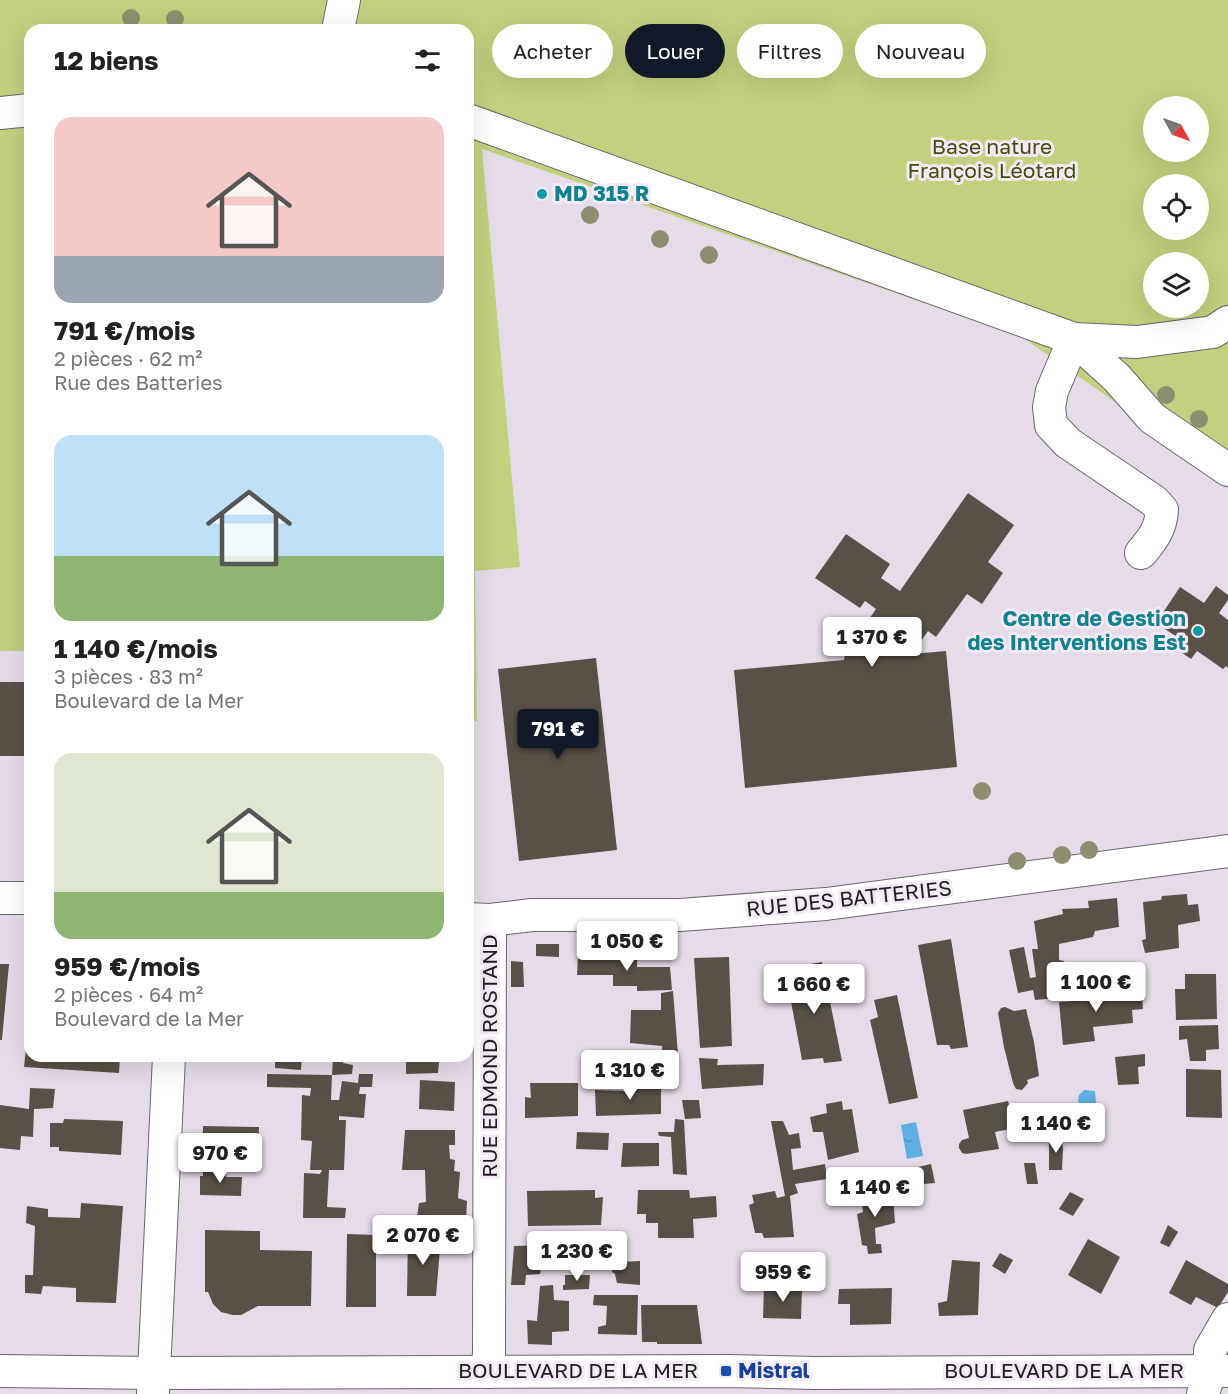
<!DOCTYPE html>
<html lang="fr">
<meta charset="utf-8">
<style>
body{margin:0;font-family:"Golos Text",sans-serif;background:#f6f6f6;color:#222;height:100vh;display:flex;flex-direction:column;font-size:22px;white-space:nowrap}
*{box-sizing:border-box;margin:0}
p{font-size:20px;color:#767676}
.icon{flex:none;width:33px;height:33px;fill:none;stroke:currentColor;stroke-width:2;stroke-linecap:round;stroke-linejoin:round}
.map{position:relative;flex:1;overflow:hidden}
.drawer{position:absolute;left:24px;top:24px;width:450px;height:1038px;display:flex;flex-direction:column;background:#fff;border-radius:18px;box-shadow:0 6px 24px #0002}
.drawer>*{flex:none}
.top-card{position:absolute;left:492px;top:24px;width:570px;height:54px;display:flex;gap:12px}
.needle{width:39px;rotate:130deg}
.fabs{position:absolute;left:1143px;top:96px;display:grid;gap:12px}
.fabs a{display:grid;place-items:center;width:66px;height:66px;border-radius:50%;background:#fff;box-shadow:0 6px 24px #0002;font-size:30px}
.price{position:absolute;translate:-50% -51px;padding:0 14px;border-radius:6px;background:#fff;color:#222;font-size:20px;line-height:39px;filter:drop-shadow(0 2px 3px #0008)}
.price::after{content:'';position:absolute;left:50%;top:36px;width:18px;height:14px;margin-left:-9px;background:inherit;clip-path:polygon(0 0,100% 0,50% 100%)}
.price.selected{background:#111827;color:#fff}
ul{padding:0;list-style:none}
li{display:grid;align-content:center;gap:12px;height:318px;padding:0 30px}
li span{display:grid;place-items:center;height:186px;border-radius:18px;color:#555}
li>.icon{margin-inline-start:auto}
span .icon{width:108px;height:108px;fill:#fffc;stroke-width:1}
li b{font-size:26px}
h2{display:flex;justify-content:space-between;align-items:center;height:72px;padding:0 30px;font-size:26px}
.pill{padding:0 21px;border-radius:27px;background:#fff;box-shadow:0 6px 24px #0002;font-size:21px;line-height:54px}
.pill.selected{background:#111827;color:#fff}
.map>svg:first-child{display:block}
</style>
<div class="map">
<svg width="1228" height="1394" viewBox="0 0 1228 1394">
<defs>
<pattern id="water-ripples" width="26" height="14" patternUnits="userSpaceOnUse" patternTransform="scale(1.5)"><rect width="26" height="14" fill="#60afe4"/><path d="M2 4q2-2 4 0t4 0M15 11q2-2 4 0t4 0" fill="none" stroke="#4f8eb8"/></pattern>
</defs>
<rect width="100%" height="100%" fill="#e6dce9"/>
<path fill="#c3d07e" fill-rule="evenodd" d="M0,0H1228V481L1022,337L482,149L520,567L475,571L477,721H468V30H30V651H0ZM1154,106H1198V152H1154ZM1154,184H1198V230H1154ZM1154,262H1198V308H1154Z"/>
<g fill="url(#water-ripples)">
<polygon points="1084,1090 1095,1091 1097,1116 1092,1123 1078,1101 1079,1095"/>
<polygon points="916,1122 923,1156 907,1159 901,1125"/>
<polygon points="756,1263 786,1263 792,1271 786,1279 756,1279"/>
</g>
<g fill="#595147">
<polygon points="968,493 1014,525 988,562 1003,573 982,604 967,594 936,637 928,631 912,654 946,651 957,767 745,788 734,670 844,660 845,654 876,609 865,601 860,608 815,578 846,534 890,564 881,578 900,591"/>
<polygon points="1216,586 1228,595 1228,600 1219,613 1228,620 1228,668 1226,666 1223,669 1197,651 1191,659 1175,648 1180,639 1156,623 1180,587 1204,603"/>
<polygon points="596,658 617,850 519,861 498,669"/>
<rect x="0" y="682" width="30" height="74"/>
<polygon points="1187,894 1188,905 1198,904 1200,921 1178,925 1179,948 1145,953 1142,940 1146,939 1143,902 1161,900 1162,896"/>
<polygon points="1117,898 1119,927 1095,931 1093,937 1059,944 1059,960 1064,961 1065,974 1069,975 1070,994 1058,994 1058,998 1035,1000 1033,990 1018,993 1009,950 1024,947 1030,978 1036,977 1032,949 1038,949 1034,921 1063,914 1062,909 1089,908 1088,901"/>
<polygon points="658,938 670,939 672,958 659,958"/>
<polygon points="951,939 968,1047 951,1049 949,1045 937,1045 918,945"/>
<polygon points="536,944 559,944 559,957 536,956"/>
<polygon points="578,956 637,957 637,967 670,967 672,990 637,991 637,986 613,986 613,975 577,975"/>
<polygon points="729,957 732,1046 700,1048 694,958"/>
<polygon points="511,961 523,962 524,987 511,987"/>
<polygon points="822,962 842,1061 824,1063 823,1058 802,1060 786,975 805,971 805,965"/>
<polygon points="0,964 9,964 2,1040 0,1040"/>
<polygon points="1185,974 1216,974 1217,1019 1176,1020 1175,989 1185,989"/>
<polygon points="1092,988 1092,995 1130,992 1130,993 1142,993 1143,1009 1132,1010 1133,1023 1093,1027 1095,1041 1063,1045 1059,1002 1074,1001 1073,989"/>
<polygon points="673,991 679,1067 662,1066 662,1046 630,1043 631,1010 661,1010 661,993"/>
<polygon points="897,995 918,1098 889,1104 870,1020 878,1017 874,1000"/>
<polygon points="1005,1007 1014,1011 1026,1009 1034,1042 1039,1076 1027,1080 1028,1083 1022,1090 1016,1089 1013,1083 1004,1047 998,1013 1001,1008"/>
<polygon points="1218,1025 1219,1049 1206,1050 1206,1061 1190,1061 1187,1039 1179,1040 1179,1026"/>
<polygon points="28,1030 30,1030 30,1056 120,1056 119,1073 24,1067"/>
<polygon points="1145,1054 1145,1066 1138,1067 1139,1084 1118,1085 1115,1057"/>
<polygon points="275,1056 302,1056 301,1070 275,1068"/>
<polygon points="333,1056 353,1056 353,1058 344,1058 343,1063 353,1065 352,1074 332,1075"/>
<polygon points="395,1056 452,1056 452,1061 439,1062 438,1073 406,1074 406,1062 395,1062"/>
<polygon points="699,1058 718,1059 717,1065 764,1064 763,1085 702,1089"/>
<polygon points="1186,1069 1221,1070 1222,1118 1186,1117"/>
<polygon points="267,1074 332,1075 331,1100 339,1100 342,1081 358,1083 359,1074 373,1074 372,1087 360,1087 359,1094 366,1094 364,1118 339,1116 339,1120 346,1120 344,1170 329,1170 327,1207 346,1208 345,1218 303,1218 304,1173 320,1174 322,1170 310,1170 312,1141 301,1140 302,1095 310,1096 311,1088 267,1087"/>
<polygon points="420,1080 455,1082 454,1111 419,1109"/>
<polygon points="630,1081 656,1083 656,1088 661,1089 661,1114 596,1116 595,1090 628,1091"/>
<polygon points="530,1083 578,1083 578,1116 525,1118 525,1097 531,1098"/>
<polygon points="30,1088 55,1089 53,1108 34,1109 33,1137 21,1136 20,1150 0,1148 0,1105 29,1109"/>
<polygon points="682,1100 699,1100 701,1118 685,1119"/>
<polygon points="842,1101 843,1110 852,1109 859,1152 828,1160 823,1132 813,1132 810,1117 827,1113 826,1104"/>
<polygon points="1008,1101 1015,1128 995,1132 999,1149 966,1154 962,1153 959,1148 959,1144 962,1140 969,1138 963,1110"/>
<polygon points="64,1119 123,1121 121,1155 59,1151 59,1147 50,1147 50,1123 63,1123"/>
<polygon points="675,1119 684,1120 687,1175 673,1174 671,1137 659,1136 658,1132 674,1132"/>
<polygon points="771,1121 783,1121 789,1135 799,1133 801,1148 791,1149 793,1170 825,1164 827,1179 795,1184 798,1193 790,1196 794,1237 764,1238 762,1233 755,1233 749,1205 754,1203 752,1195 775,1191 777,1198 785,1196"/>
<polygon points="203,1126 259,1127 258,1152 250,1151 249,1166 202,1164"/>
<polygon points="405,1130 455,1130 455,1145 449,1145 450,1159 455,1160 454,1171 460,1172 458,1198 467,1201 466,1220 417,1217 419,1203 426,1202 425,1170 402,1170"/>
<polygon points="577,1132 609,1133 608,1150 576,1149"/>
<polygon points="1049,1137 1061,1137 1063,1148 1062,1170 1049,1170"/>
<polygon points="623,1143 659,1143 659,1166 621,1167"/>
<polygon points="1024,1163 1035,1163 1038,1184 1027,1184"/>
<polygon points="931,1164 935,1183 889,1187 887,1174"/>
<polygon points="203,1171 225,1171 226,1177 242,1177 241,1196 200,1195 200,1176 203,1176"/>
<polygon points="595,1190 595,1198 603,1197 601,1225 528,1226 527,1191"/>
<polygon points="638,1190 689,1190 690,1198 716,1196 717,1217 693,1219 694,1238 658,1238 658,1223 646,1223 646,1214 637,1214"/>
<polygon points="860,1190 875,1190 877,1195 893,1194 895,1223 875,1228 876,1244 881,1244 882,1253 868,1254 867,1246 862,1245 857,1214 863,1212"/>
<polygon points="1070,1192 1084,1199 1073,1216 1059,1209"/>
<polygon points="81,1203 123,1206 116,1303 76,1302 76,1288 43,1286 41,1294 25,1293 25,1275 33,1275 35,1226 26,1223 27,1206 48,1209 48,1217 80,1218"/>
<polygon points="1168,1225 1178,1232 1169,1247 1160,1243"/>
<polygon points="205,1230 260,1231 260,1250 312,1251 311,1306 258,1306 241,1315 233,1315 221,1312 213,1304 208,1292 205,1292"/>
<polygon points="347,1234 376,1235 376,1307 346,1307"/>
<polygon points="408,1236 441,1237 436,1296 407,1296"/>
<polygon points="1088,1239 1120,1257 1101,1294 1068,1275"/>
<polygon points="546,1245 546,1258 542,1263 540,1274 526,1275 525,1285 511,1285 514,1246"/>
<polygon points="611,1247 621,1248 622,1262 640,1261 640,1285 617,1283 615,1274 612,1272"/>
<polygon points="1000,1253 1013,1260 1005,1274 992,1266"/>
<polygon points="952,1260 980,1262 978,1315 939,1316 938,1303 947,1301"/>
<polygon points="1186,1260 1228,1284 1228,1292 1218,1308 1196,1297 1191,1305 1169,1293"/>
<polygon points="565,1275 590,1275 589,1289 563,1290 563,1285 565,1285"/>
<polygon points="553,1285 554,1300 569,1301 569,1331 552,1332 552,1345 528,1344 527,1320 537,1321 540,1286"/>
<polygon points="764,1287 802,1288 801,1319 763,1318"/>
<polygon points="892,1288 891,1324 850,1325 850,1304 838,1304 839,1289"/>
<polygon points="594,1295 638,1295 637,1335 598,1334 598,1327 606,1325 607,1306 593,1305"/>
<polygon points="641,1305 697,1305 702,1344 657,1344 657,1342 642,1342"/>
</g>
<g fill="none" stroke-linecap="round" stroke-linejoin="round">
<g stroke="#6d656f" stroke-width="34">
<g id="minor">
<polyline points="338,30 344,0"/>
<polyline points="0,113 30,110"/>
<polyline points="468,120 1074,339 1137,342 1213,332 1228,322"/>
<path d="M1141,553C1152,540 1161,529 1162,510L1154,501L1068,443L1051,425L1049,407L1052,391L1074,339L1117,378L1152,418L1228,470"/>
<polyline points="0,898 30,898"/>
<polyline points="468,919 490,920 532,915 680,915 826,904 1228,851"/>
<polyline points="0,1371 153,1373 726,1371 815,1373 1228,1371"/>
<polyline points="487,1372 489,1353 490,920"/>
<polyline points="153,1394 169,1056"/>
<polyline points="1203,1394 1210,1371 1210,1350 1228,1319"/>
</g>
</g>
<use href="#minor" stroke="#fff" stroke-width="32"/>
</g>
<g fill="#8d8d6f">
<circle cx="131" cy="18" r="9"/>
<circle cx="175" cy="19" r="9"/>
<circle cx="590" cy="215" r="9"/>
<circle cx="660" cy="239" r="9"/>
<circle cx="709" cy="255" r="9"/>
<circle cx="1166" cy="395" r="9"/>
<circle cx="1199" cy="419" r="9"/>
<circle cx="982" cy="791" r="9"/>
<circle cx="1089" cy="850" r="9"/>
<circle cx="1062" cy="855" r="9"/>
<circle cx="1017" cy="861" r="9"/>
</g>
<g fill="#0f9aa8" stroke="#f3eaf6" stroke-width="2">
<circle cx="542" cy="194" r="6"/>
<circle cx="1198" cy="631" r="6"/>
</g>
<rect fill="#1a4fb4" stroke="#f3eaf6" stroke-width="2" x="720" y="1365" width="12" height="12" rx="3"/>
<g text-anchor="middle" stroke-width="6" stroke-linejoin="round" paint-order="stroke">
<g font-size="21" fill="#454c0c" stroke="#f3eaf6">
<text x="992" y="154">Base nature<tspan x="992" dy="24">François Léotard</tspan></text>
</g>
<g font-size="21" font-weight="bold" fill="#0d838f" stroke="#f3eaf6" text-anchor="start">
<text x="554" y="201">MD 315 R</text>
<text x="1186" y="626" text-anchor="end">Centre de Gestion<tspan x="1186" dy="24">des Interventions Est</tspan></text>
</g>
<g font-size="21" fill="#211e22" stroke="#f3eaf6">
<text transform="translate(849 899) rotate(-6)" y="7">RUE DES BATTERIES</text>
<text transform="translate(490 1056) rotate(-90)" y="7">RUE EDMOND ROSTAND</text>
<text x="578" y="1378">BOULEVARD DE LA MER</text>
<text x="1064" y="1378">BOULEVARD DE LA MER</text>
</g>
<g font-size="21" font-weight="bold" fill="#164399" stroke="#f3eaf6" text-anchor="start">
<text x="738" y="1378">Mistral</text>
</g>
</g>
</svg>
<div class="fabs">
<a><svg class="needle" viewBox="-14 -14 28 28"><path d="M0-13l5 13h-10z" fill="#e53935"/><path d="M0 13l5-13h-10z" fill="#767676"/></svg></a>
<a><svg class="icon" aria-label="locate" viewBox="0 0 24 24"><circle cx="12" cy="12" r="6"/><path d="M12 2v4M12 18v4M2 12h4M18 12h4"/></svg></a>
<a><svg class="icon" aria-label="layers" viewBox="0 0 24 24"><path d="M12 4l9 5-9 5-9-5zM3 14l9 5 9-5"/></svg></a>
</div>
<b class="price" style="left:872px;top:668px">1 370 €</b>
<b class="price selected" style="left:558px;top:760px">791 €</b>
<b class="price" style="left:627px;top:972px">1 050 €</b>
<b class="price" style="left:1096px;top:1013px">1 100 €</b>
<b class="price" style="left:814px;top:1015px">1 660 €</b>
<b class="price" style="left:630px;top:1101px">1 310 €</b>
<b class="price" style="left:1056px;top:1154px">1 140 €</b>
<b class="price" style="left:220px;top:1184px">970 €</b>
<b class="price" style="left:875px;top:1218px">1 140 €</b>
<b class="price" style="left:423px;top:1266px">2 070 €</b>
<b class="price" style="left:577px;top:1282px">1 230 €</b>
<b class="price" style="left:783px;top:1303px">959 €</b>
<div class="top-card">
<a class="pill">Acheter</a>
<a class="pill selected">Louer</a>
<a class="pill">Filtres</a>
<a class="pill">Nouveau</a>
</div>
<section class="drawer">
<h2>12 biens<svg class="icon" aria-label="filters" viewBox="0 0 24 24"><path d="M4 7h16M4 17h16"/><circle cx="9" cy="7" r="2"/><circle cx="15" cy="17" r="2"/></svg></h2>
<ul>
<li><span style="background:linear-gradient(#f6c9c9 75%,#9aa5b1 0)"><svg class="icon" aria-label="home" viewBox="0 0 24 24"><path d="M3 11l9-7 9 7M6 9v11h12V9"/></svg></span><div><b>791 €/mois</b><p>2 pièces · 62 m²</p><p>Rue des Batteries</p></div></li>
<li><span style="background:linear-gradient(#bfe0f5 65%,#8fb573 0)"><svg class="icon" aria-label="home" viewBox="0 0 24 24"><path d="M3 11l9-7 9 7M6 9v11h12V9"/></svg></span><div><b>1 140 €/mois</b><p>3 pièces · 83 m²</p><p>Boulevard de la Mer</p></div></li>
<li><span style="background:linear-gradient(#dfe7d0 75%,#8fb573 0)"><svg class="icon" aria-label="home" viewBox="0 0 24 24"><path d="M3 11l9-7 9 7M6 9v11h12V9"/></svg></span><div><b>959 €/mois</b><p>2 pièces · 64 m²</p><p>Boulevard de la Mer</p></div></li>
</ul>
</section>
</div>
